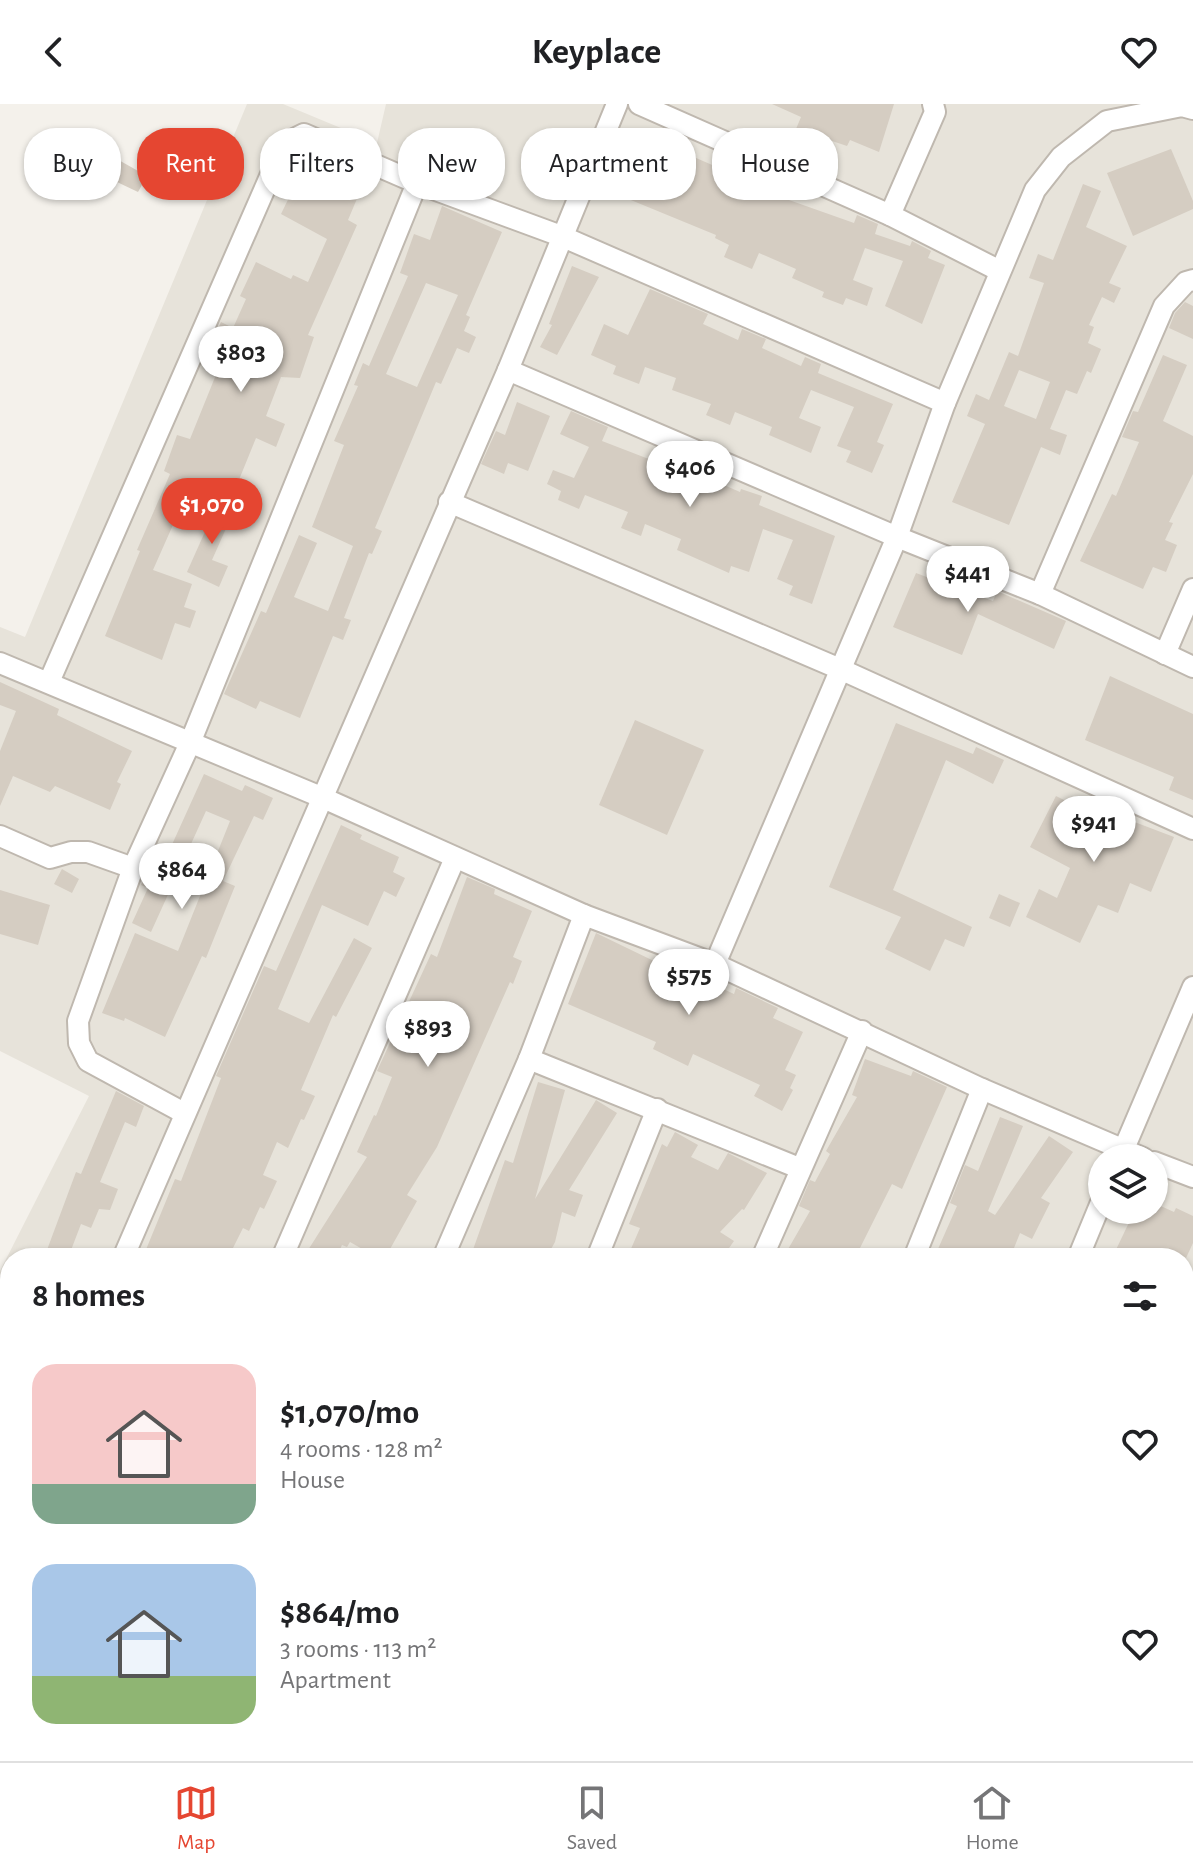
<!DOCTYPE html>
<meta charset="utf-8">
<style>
body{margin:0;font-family:"Alegreya Sans",sans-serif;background:#f6f6f6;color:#202124;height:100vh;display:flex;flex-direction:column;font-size:30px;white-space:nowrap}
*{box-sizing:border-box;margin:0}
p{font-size:26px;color:#757577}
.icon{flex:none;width:44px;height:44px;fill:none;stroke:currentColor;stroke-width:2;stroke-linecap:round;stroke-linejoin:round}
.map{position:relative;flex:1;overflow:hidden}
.drawer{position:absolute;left:0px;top:1144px;width:1194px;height:514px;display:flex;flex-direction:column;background:#fff;border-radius:32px 32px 0 0;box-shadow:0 2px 6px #0004}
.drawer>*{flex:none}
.guide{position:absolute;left:24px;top:24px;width:1146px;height:72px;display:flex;gap:16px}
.tools{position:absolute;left:1088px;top:1040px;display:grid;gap:16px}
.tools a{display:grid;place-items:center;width:80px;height:80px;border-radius:50%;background:#fff;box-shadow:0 2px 6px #0004;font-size:40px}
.price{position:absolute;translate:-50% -68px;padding:0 18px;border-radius:28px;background:#fff;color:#222;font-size:26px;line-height:52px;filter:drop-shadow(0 2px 4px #0008)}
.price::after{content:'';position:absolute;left:50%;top:48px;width:24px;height:18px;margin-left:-12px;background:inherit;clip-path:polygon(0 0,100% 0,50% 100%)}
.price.active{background:#e54631;color:#fff}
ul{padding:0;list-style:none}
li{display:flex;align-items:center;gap:24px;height:200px;padding:0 32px}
li span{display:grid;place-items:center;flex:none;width:224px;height:160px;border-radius:24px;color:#555}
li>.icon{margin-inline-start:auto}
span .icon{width:96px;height:96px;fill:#fffc;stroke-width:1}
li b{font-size:34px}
h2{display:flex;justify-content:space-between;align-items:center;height:96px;padding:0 32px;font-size:34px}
.pill{padding:0 28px;border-radius:32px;background:#fff;box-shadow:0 2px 6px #0004;font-size:28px;line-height:72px}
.pill.active{background:#e54631;color:#fff}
header{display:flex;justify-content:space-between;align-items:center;height:104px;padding:0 32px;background:#fff;font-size:36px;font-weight:600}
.tab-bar{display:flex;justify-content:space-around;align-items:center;height:112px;border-top:2px solid #e0e0e0;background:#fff;font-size:22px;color:#757577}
.tab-bar a{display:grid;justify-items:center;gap:4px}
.tab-bar .active{color:#e54631}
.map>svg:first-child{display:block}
</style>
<header><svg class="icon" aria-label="back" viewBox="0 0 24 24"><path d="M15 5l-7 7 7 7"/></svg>Keyplace<svg class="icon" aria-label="heart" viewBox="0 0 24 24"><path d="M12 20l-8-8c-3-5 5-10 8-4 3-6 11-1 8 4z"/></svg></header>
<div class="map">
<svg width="1193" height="1657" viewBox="0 0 1193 1657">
<rect width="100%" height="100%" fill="#f4f1eb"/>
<path fill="#e7e3da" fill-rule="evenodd" d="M247,0H283L377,39L386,0H1193V1284L1184,1305V1154H10V1503L0,1524V1167L89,992L0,947V523L25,533ZM1102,1054H1154V1106H1102Z"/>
<g fill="#d5cdc2" fill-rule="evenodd">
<polygon points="772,0 894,0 879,48 850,36 847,42 796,25 801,13"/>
<polygon points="630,31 685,55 687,50 735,71 740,59 760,68 757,77 774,84 772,90 854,119 857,111 878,120 875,130 910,142 912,137 931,147 928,154 945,161 922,220 885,202 903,157 865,144 853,176 873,184 867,202 846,194 843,201 822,193 824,188 792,174 796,165 759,149 752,165 724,153 729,141 715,134 716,131 604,85"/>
<polygon points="1171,45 1193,97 1193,105 1133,132 1107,69"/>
<polygon points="310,47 367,71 348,116 357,121 308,231 314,233 300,274 281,273 266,312 285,320 276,343 256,334 232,393 192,378 153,466 192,480 184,503 196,507 190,524 175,519 162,556 105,532 140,447 137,446 170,370 164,367 177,331 190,335 224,251 211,240 221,218 233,224 246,195 240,192 256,158 291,175 293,171 308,178 327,135 281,110 297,77 285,71 290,59 296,51 305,56"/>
<polygon points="108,50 147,72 138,88 96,68"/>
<path d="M1083,80L1101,87L1086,123L1127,142L1109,179L1121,184L1114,199L1102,193L1089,221L1094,223L1088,239L1101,245L1091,269L1087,267L1077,290L1066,286L1050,325L1067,331L1060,351L1041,343L1009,421L952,398L985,320L967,312L976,290L989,296L1009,248L1018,252L1044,179L1029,174L1038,150L1053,156ZM1019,266L1050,278L1036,315L1004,302Z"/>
<path d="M442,102L502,128L466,211L470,213L464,227L476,233L469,249L457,244L441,280L436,278L375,424L382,427L372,450L369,449L344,514L351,516L343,536L333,532L300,614L260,597L256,605L224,590L261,507L266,509L299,431L317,439L294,493L328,507L353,442L312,423L344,341L334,337L358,282L354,281L363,259L369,262L408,172L400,169L414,130L430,136ZM426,179L458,191L417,283L386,270Z"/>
<polygon points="572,162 599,173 557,251 540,243 552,221 549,220"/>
<polygon points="650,185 708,210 703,220 738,236 742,225 766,235 762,244 801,262 805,253 821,260 818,269 893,300 877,338 884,341 872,369 846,358 851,347 837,342 854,303 811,286 799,314 821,323 811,349 769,331 772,323 735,308 730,321 706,311 711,300 672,286 676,274 645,263 639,280 613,270 616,262 591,251 604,220 628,231"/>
<polygon points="1185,198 1193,202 1193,235 1169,224 1175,209"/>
<polygon points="1163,251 1187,261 1163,317 1193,332 1193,370 1169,418 1173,419 1165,436 1177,441 1166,468 1153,463 1143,485 1080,457 1112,390 1116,392 1139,338 1122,333 1133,307 1138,308"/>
<polygon points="517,298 550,312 528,367 508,359 504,370 481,360 496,327 505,331"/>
<polygon points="571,307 608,323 602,337 685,369 687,365 740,388 741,385 762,392 759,401 835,432 812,500 789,491 793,482 777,475 793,436 763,425 749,468 731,462 729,469 677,446 681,435 645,420 641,432 621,424 628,408 585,391 579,405 558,396 561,387 547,380 553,366 574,374 589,343 560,330"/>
<polygon points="220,394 236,402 212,456 228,462 219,483 187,468"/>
<polygon points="936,463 951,468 946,480 993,497 997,487 1066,517 1054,545 978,510 962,551 893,523 916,469 932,475"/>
<polygon points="1110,572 1193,610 1193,696 1169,686 1174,673 1085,636"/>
<polygon points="0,578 59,605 57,611 132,647 117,678 121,680 110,706 55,682 50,688 13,672 0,702 0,647 16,607 0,601"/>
<polygon points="635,616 704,646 667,731 599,701"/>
<polygon points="896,619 973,650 976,643 1004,656 993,680 946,656 893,786 972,823 964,843 945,835 930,867 885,845 901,813 829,783"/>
<polygon points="204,670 242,687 245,681 273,694 263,716 254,712 223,777 235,782 206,854 202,852 165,933 125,914 124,917 102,909 135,829 178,847 230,717 206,707 151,828 132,819 148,784 141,781 158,740 170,745"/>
<polygon points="1056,692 1092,710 1095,703 1174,733 1151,788 1130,779 1118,809 1098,801 1080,839 1026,813 1039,785 1057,794 1070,764 1030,743"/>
<polygon points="341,721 362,731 360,735 399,753 393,768 405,774 396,793 384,787 368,822 322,801 278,905 309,919 354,834 372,844 336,913 333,911 301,986 315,992 304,1016 301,1015 288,1044 277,1038 263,1071 277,1077 264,1105 260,1103 249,1127 243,1124 228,1154 159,1154 145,1148 175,1075 181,1077 221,974 216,972 264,862 276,867"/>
<polygon points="62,765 79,775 72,789 54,780"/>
<polygon points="467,773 495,785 494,790 532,807 513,853 522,857 513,880 510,878 437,1043 407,1091 417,1097 385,1154 378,1154 350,1138 347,1143 342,1141 336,1154 303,1154 367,1053 357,1048 374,1011 376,1012 392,973 377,967 431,850 437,853"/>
<polygon points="0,786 50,801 38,841 0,830"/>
<polygon points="999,790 1020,799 1010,823 989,814"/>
<polygon points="596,829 689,874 691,870 734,890 736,884 778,904 773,914 803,928 785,966 796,971 790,984 793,986 782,1007 754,992 760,981 693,950 688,962 653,945 656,938 568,900"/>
<polygon points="865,955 911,972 913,967 947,983 902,1085 892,1080 855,1154 783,1154 810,1107 799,1102 810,1076 815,1078 830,1050 826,1047 857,993 852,991"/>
<polygon points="538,978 565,986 535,1095 596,996 617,1009 569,1086 583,1091 575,1113 562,1108 555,1138 546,1154 470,1154 505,1056 513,1059"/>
<polygon points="116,987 144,1002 136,1023 125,1018 100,1078 118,1085 110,1106 99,1105 91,1124 81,1120 68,1154 44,1154 76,1068 81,1070"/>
<polygon points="1000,1013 1023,1022 988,1107 995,1111 1049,1032 1073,1048 1041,1094 1050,1099 1032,1135 1020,1129 1010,1154 934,1154 957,1102 950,1099 965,1061 978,1067"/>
<polygon points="675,1028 698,1041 691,1053 718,1066 728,1049 767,1069 744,1106 742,1105 720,1128 734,1137 722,1154 627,1154 640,1124 629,1120 662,1040 667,1043"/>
<polygon points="1154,1099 1174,1108 1176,1104 1193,1112 1193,1139 1186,1154 1112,1154 1135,1106 1154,1106"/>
</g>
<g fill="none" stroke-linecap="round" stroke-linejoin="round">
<g stroke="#bfb8af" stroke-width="24">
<g id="street">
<polyline points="639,0 890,111 1000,167"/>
<polyline points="890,111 935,8 933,0"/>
<polyline points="508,266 897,433 1040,490 1193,563"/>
<polyline points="449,398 840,565 1193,725"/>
<polyline points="1040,490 1164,202 1186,178 1193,176"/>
<polyline points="1165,550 1193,485"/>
<polyline points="0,559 321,693 584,811 715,860 982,985 1143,1054"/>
<polyline points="49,578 279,52 290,37 304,30 417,79 561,132 945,299"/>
<polyline points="0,732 50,754 71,748 88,748 133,764"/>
<polyline points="715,860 897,433 945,299 1035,86 1061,53 1107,17 1182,2 1193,5"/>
<polyline points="529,955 799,1064"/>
<polyline points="184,1009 88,957 79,939 78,917 133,764 190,639 417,79"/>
<polyline points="1120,1054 1193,883"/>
<polyline points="1154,1058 1193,1073"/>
<polyline points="123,1154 508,266 617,0"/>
<polyline points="282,1154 455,754"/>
<polyline points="443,1154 529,955 584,811"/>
<polyline points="597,1154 657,1005"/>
<polyline points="762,1154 862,927"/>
<polyline points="914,1154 982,985"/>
<polyline points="1078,1154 1102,1096"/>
<polyline points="0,1246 10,1250"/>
<polyline points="1184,1258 1193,1237"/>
<polyline points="0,1395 10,1399"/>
<polyline points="0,1443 10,1419"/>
</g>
</g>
<use href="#street" stroke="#fff" stroke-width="20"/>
</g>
</svg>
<div class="tools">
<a><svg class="icon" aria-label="layers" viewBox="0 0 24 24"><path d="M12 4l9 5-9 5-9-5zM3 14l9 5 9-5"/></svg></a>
</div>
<b class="price" style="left:241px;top:290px">$803</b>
<b class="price" style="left:690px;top:405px">$406</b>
<b class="price active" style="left:212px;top:442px">$1,070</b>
<b class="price" style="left:968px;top:510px">$441</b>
<b class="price" style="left:1094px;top:760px">$941</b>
<b class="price" style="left:182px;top:807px">$864</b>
<b class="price" style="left:689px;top:913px">$575</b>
<b class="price" style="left:428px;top:965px">$893</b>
<div class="guide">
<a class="pill">Buy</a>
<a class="pill active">Rent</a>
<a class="pill">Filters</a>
<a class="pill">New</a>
<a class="pill">Apartment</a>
<a class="pill">House</a>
</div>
<section class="drawer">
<h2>8 homes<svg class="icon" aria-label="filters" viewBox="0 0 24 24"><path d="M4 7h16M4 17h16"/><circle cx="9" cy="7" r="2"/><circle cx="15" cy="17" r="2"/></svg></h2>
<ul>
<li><span style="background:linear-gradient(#f6c9c9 75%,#7fa58c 0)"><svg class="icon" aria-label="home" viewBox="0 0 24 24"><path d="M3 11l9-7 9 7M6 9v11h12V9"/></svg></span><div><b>$1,070/mo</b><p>4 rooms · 128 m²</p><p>House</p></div><svg class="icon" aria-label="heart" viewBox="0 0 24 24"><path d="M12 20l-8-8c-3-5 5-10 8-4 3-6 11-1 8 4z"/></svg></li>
<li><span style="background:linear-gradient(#a9c7e8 70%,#8fb573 0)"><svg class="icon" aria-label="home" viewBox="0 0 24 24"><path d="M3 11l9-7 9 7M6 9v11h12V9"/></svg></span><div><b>$864/mo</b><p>3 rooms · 113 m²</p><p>Apartment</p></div><svg class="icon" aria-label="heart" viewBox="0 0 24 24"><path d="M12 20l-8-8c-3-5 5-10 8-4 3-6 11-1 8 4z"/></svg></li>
</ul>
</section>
</div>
<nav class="tab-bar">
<a class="active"><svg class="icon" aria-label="map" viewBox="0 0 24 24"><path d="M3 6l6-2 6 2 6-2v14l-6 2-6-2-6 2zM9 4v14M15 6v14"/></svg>Map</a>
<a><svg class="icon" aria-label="saved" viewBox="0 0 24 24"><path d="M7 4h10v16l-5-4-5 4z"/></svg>Saved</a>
<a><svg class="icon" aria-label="home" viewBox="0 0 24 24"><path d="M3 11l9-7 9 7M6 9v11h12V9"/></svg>Home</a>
</nav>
